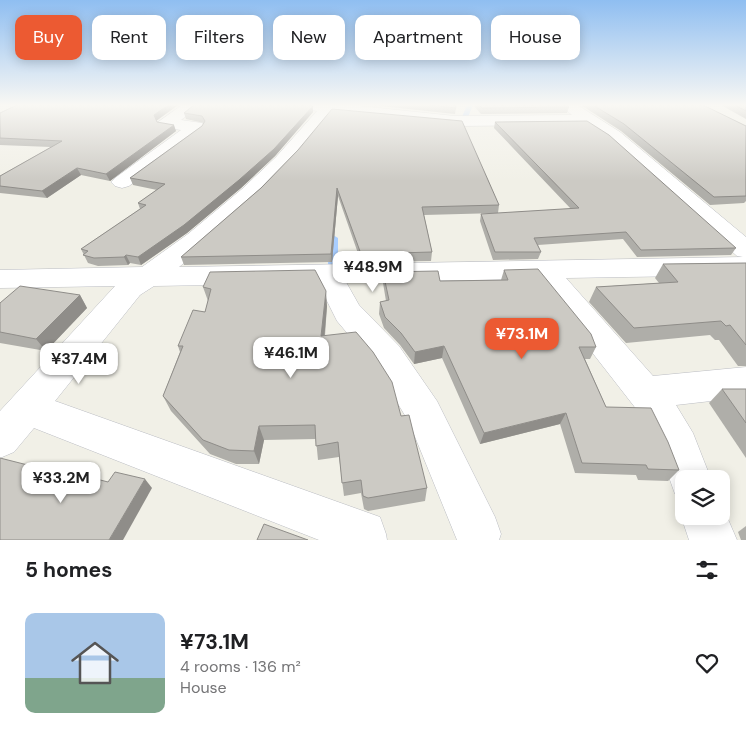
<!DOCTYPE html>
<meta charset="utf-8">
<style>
body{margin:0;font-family:"DM Sans",sans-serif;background:#f6f6f6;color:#202124;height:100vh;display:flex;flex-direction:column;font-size:19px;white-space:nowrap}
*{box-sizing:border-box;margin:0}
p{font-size:16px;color:#757577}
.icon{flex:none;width:28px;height:28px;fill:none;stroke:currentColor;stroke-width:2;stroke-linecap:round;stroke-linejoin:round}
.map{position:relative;height:540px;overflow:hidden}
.sheet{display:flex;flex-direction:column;background:#fff;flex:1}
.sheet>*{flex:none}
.top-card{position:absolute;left:15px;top:15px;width:716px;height:45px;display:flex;gap:10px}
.tools{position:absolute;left:675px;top:470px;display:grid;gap:10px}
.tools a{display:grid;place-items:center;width:55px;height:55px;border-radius:10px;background:#fff;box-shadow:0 2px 12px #0003;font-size:25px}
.price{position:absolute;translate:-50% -42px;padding:0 11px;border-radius:10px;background:#fff;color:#222;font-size:16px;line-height:32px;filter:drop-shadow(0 1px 2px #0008)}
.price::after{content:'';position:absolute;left:50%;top:30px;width:15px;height:11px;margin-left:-8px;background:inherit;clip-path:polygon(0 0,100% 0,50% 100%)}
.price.selected{background:#ec5a32;color:#fff}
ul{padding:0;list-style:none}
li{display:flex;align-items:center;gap:15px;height:125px;padding:0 25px}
li span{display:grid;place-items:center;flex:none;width:140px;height:100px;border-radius:10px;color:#555}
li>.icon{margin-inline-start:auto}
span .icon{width:60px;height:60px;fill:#fffc;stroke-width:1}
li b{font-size:21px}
h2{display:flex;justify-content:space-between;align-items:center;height:60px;padding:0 25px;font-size:21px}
.tag{padding:0 18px;border-radius:10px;background:#fff;box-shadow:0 2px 12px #0003;font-size:18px;line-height:45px}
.tag.selected{background:#ec5a32;color:#fff}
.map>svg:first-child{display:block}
</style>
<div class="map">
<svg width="746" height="540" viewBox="0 0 746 540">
<rect width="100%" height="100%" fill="#f1f0e7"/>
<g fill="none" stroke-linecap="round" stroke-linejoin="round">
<g fill="#a9ceff" fill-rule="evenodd">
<polygon points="467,105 473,105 468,117 465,119 462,117"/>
<polygon points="333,235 338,238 338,266 333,269 328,266 328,238"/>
</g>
<g stroke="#bbbdc3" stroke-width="1">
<g id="minor">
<polygon points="182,105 201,105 181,120 202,123 205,127 202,131 129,186 122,188 115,186 111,182 115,178 181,130 159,127 157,123"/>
<path d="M350,105L455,116L572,115L565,109L567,106H579L620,132L746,237V275L566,278L653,376L746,367V397L676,405L693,433L711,479H684V498L675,494L660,452L644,419L535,279L346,282L359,305L399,346L437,401L495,517L501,534L499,540H457L409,422L375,366L337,321L318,283L154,286L140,295L55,401L380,517L386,534L387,540H319L34,428L14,452L0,458V411L115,286L0,288V270L142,267L188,234L242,189L276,157L317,111L305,109L304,105ZM332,113L455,126L586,125L608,140L737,256L743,257L179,267C236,221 289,172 332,113Z"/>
<polygon points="721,503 737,540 689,540 681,516 684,510 684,516 721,516"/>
</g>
</g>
<use href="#minor" fill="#fff" fill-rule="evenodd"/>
</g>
<g fill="#afaea9">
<polygon points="178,105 156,121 157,122 176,131 110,181 81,175 47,198 0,193 0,176 51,147 0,145 0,113"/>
<polygon points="371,105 455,105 456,108 455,114"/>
<polygon points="473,105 567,105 569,107 567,113 481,114"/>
<polygon points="581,105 703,105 746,126 746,201 744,203 710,205 621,131"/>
<polygon points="721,105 746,105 746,119"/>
<polygon points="313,106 313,112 275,156 241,188 187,233 141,265 130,263 128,265 98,266 88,263 81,249 140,209 138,203 157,190 133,185 130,178 202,126 204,123 186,119 184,113"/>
<polygon points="495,122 736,248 731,255 637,257 623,239 538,245 541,252 538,259 493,260 480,221 481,214 571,209 494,128"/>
<polygon points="298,150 499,205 498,213 424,215 432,252 431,261 361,262 338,196 332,262 184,265 181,257 261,188"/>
<polygon points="746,263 746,366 738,366 719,340 715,340 710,335 626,343 589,302 596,287 659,283 655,278 663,264"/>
<polygon points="504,270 596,347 590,359 585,359 606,407 679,470 668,481 638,480 636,475 575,473 560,424 480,444 442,358 414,364 400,345 384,328 379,314 380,302 386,301 383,283 383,272 440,281 501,280"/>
<polygon points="203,287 327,306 325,336 401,416 427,488 425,501 368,511 364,509 361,493 344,496 339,457 318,460 316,439 264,440 259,464 236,464 210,454 171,411 163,396 180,352 178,346 205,312 208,301"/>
<polygon points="80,295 87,308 46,351 0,343 0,303"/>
<polygon points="722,389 746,389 746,458 709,403"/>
<polygon points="746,526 746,540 741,540 738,532"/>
</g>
<g fill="#8f8d89">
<polygon points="168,105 178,105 156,121 154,115"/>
<polygon points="313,106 313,112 275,156 241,188 187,233 141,265 138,257"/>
<polygon points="174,125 176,131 110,181 106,174"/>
<polygon points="77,168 81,175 47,198 42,191"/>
<polygon points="337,188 338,196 332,262 331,254"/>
<polygon points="126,255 130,263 128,265 124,257"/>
<polygon points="326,291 327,306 323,352 321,336"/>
<polygon points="80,295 87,308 46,351 36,339"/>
<polygon points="444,346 442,358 414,364 415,352"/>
<polygon points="566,413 560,424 480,444 484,433"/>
<polygon points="259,426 264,440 259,464 254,451"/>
<polygon points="145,479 152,488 123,540 109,540"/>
</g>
<g fill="#cccac4" stroke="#8f8d89">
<polygon points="17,105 168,105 154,115 157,122 174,125 106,174 77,168 42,191 0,186 0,176 62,141 0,138 0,113"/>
<polygon points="194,105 310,105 313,106 274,149 239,180 184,225 138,257 126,255 124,257 94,258 83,255 88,251 81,249 146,205 138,203 165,184 130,178 202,126 205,121 202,116 184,113"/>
<polygon points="430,105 455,105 456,108"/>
<polygon points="479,105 567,105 569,107 482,108"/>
<polygon points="593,105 703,105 746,126 746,196 714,197 624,124"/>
<polygon points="735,105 746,105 746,111"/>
<polygon points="332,109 462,121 499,205 422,207 432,252 361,254 337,188 331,254 181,257 261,188 298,150"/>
<polygon points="587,121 609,135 736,248 641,250 626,232 534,238 541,252 495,252 481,214 579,208 495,122"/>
<polygon points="746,263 746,345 730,325 726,326 721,321 634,328 596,287 678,282 663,264"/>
<polygon points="538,269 591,334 596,347 579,347 606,407 651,408 668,442 679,470 648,469 646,465 582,463 566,413 484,433 444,346 415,352 401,333 385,317 380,302 389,300 383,272 438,271 440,281 508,280 504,270"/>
<polygon points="315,270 326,291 321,336 356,332 373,352 392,382 401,416 409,415 427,488 368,498 363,496 361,480 342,483 338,442 316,446 315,425 259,426 254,451 229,450 203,440 163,396 183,346 178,346 193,310 205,312 211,289 203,287 210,272"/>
<polygon points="20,286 80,295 36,339 0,332 0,303"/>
<polygon points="722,389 746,389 746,423"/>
<polygon points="0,458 83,479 85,476 108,482 115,472 145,479 109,540 0,540"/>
<polygon points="264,524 308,540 257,540"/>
</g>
<linearGradient id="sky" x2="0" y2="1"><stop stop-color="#8fbef1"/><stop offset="0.58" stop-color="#f9f8f4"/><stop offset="1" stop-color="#f9f8f4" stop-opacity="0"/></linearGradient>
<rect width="746" height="181" fill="url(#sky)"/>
</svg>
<div class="tools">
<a><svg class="icon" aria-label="layers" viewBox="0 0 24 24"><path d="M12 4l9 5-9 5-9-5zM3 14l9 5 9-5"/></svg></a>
</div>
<b class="price" style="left:373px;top:293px">¥48.9M</b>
<b class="price selected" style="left:522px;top:360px">¥73.1M</b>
<b class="price" style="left:291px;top:379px">¥46.1M</b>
<b class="price" style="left:79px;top:385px">¥37.4M</b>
<b class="price" style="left:61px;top:504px">¥33.2M</b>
<div class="top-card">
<a class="tag selected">Buy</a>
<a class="tag">Rent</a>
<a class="tag">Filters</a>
<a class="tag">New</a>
<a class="tag">Apartment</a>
<a class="tag">House</a>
</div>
</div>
<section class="sheet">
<h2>5 homes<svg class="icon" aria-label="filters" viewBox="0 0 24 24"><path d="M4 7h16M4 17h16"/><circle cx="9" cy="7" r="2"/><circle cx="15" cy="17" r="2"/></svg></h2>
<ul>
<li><span style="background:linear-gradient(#a9c7e8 65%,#7fa58c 0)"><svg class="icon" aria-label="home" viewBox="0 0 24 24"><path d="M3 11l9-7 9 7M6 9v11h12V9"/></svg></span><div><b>¥73.1M</b><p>4 rooms · 136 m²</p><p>House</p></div><svg class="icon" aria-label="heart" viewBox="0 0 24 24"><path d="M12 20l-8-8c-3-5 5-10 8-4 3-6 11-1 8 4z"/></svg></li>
</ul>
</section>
